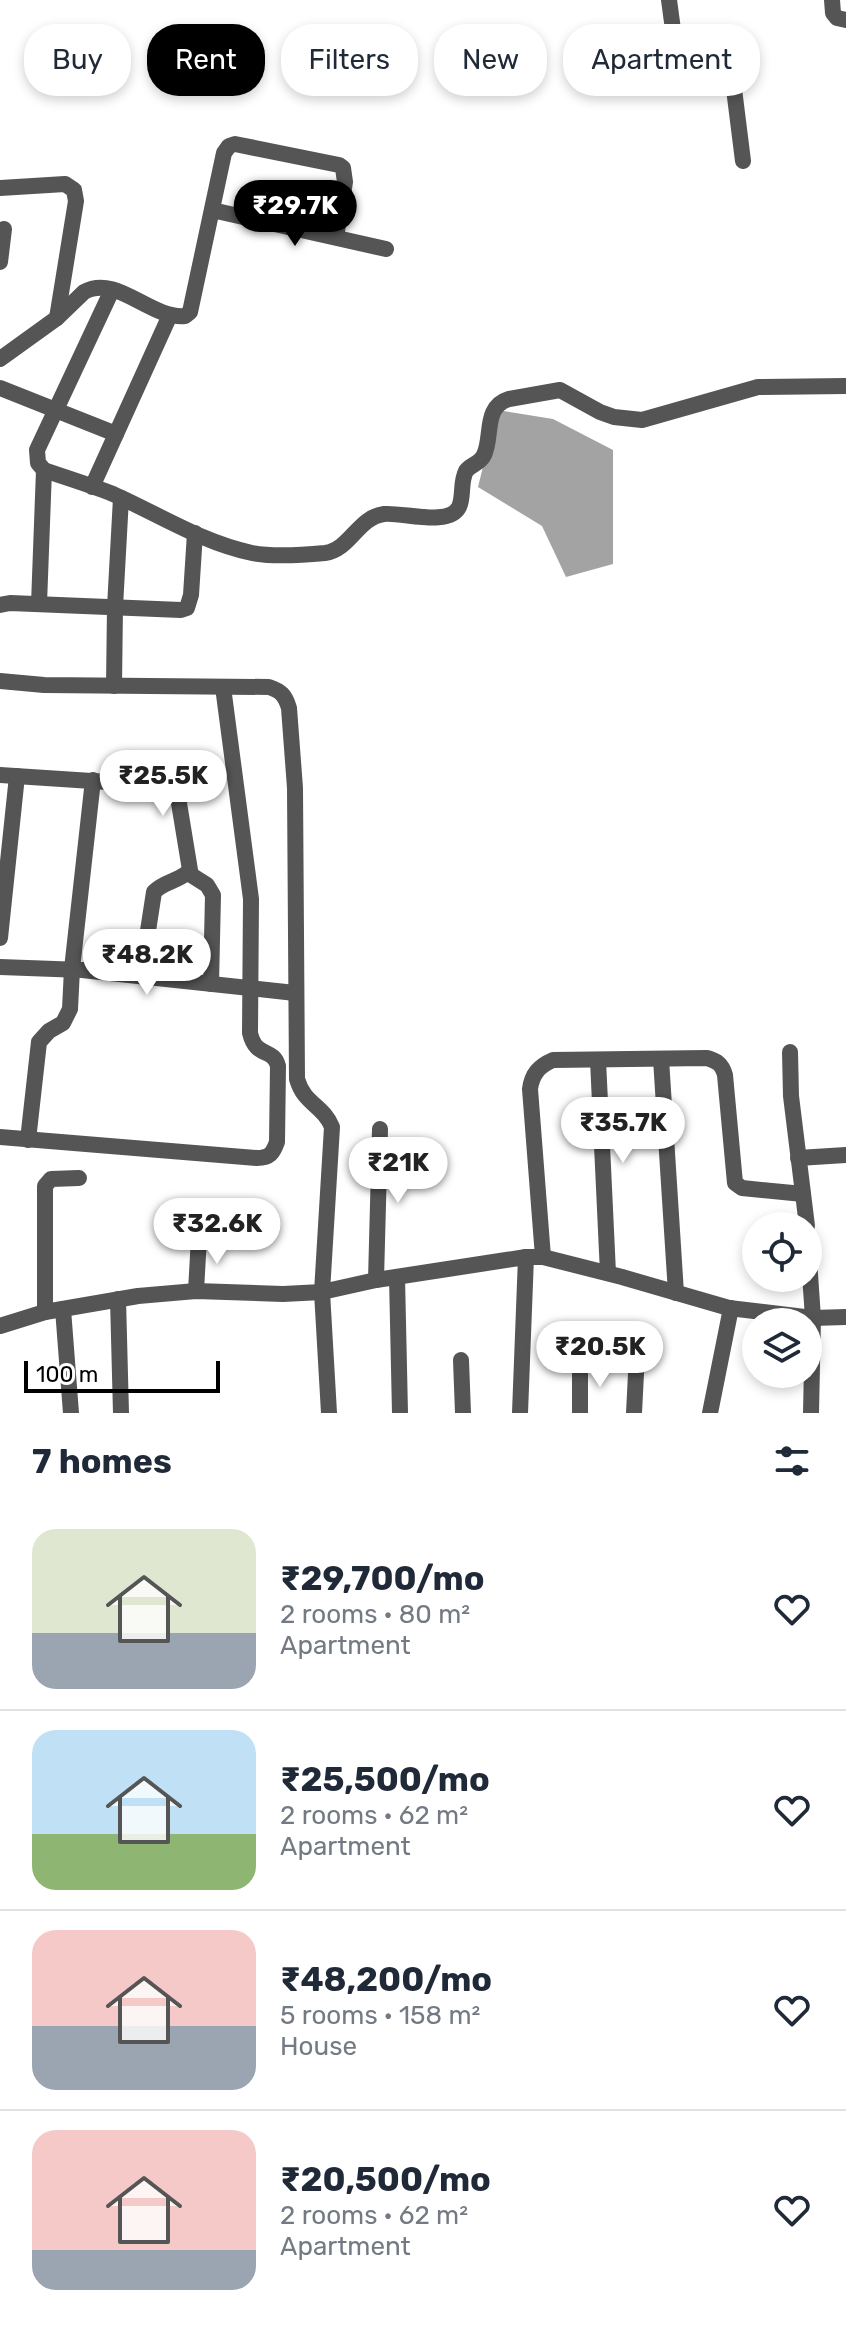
<!DOCTYPE html>
<meta charset="utf-8">
<style>
body{margin:0;font-family:Rubik,sans-serif;background:#f6f6f7;color:#1f2937;height:100vh;display:flex;flex-direction:column;font-size:30px;white-space:nowrap}
*{box-sizing:border-box;margin:0}
p{font-size:26px;color:#747a83}
.icon{flex:none;width:44px;height:44px;fill:none;stroke:currentColor;stroke-width:2;stroke-linecap:round;stroke-linejoin:round}
.map{position:relative;height:1413px;overflow:hidden}
.drawer{display:flex;flex-direction:column;background:#fff;flex:1}
.drawer>*{flex:none}
.guide{position:absolute;left:24px;top:24px;width:798px;height:72px;display:flex;gap:16px}
.tools{position:absolute;left:742px;top:1212px;display:grid;gap:16px}
.tools a{display:grid;place-items:center;width:80px;height:80px;border-radius:50%;background:#fff;box-shadow:0 4px 12px #0003;font-size:40px}
.scale{position:absolute;left:24px;bottom:20px;width:196px;box-sizing:border-box;padding-left:8px;border:4px solid #000;border-top:0;font-size:22px;line-height:28px;white-space:nowrap;color:#000;-webkit-text-stroke:6px #fff;paint-order:stroke}
.price{position:absolute;translate:-50% -68px;padding:0 18px;border-radius:28px;background:#fff;color:#222;font-size:26px;line-height:52px;filter:drop-shadow(0 2px 4px #0008)}
.price::after{content:'';position:absolute;left:50%;top:48px;width:24px;height:18px;margin-left:-12px;background:inherit;clip-path:polygon(0 0,100% 0,50% 100%)}
.price.on{background:#000;color:#fff}
ul{padding:0;list-style:none}
li{display:flex;align-items:center;gap:24px;height:200px;padding:0 32px}
li+li{border-top:2px solid #e0e1e3}
li span{display:grid;place-items:center;flex:none;width:224px;height:160px;border-radius:24px;color:#555}
li>.icon{margin-inline-start:auto}
span .icon{width:96px;height:96px;fill:#fffc;stroke-width:1}
li b{font-size:34px}
h2{display:flex;justify-content:space-between;align-items:center;height:96px;padding:0 32px;font-size:34px}
.chip{padding:0 28px;border-radius:32px;background:#fff;box-shadow:0 4px 12px #0003;font-size:28px;line-height:72px}
.chip.on{background:#000;color:#fff}
.map>svg:first-child{display:block}
</style>
<div class="map">
<svg width="846" height="1413" viewBox="0 0 846 1413">
<rect width="100%" height="100%" fill="#fff"/>
<polygon fill="#a3a3a3" points="497,410 553,419 613,450 613,564 566,577 542,526 478,487"/>
<g fill="none" stroke-linecap="round" stroke-linejoin="round">
<g stroke="#555" stroke-width="16">
<path d="M669,0L674,37C685,51 705,42 721,41L729,49L743,161"/>
<polyline points="832,0 833,13 837,18 846,20"/>
<polyline points="0,188 65,184 74,190 76,201 57,318"/>
<polyline points="212,210 386,249"/>
<polyline points="0,262 4,229"/>
<path d="M112,290L37,450L38,463L44,470C67,478 90,485 113,494C158,514 203,543 252,553C272,557 304,555 325,553C350,550 358,517 384,514C403,512 449,527 459,507C464,497 460,482 466,471C471,464 480,464 484,455C493,436 483,407 509,399L560,390L600,412L614,417L642,420L758,387L846,386"/>
<path d="M0,359L57,318L84,292C117,274 150,319 185,316L190,312L224,153L229,146L235,144L339,165L343,168L345,182L336,237"/>
<polyline points="0,388 116,434"/>
<polyline points="92,487 170,315"/>
<polyline points="39,604 44,470"/>
<polyline points="0,605 10,603 181,610 187,608 191,595 195,533"/>
<path d="M0,681L44,685L269,687C281,691 285,695 289,708L295,788L297,1079C304,1104 323,1105 332,1127L322,1292L329,1413"/>
<polyline points="114,686 115,607 121,498"/>
<path d="M0,775L168,786L177,791L190,870C181,881 164,881 154,892L141,976"/>
<polyline points="188,873 207,885 213,895 211,984"/>
<polyline points="0,938 17,776"/>
<polyline points="0,967 82,970 295,993"/>
<polyline points="790,1052 791,1096 807,1226"/>
<polyline points="661,1059 676,1293"/>
<polyline points="598,1060 608,1273"/>
<path d="M0,1137L257,1158C270,1158 273,1153 277,1142L278,1066C273,1047 256,1059 250,1033L251,899L223,687"/>
<polyline points="28,1140 39,1042 49,1031 63,1023 70,1009 72,969 93,780"/>
<polyline points="798,1158 846,1155"/>
<polyline points="808,1245 813,1318 811,1413"/>
<path d="M543,1257L530,1089C532,1074 539,1066 553,1060L707,1058C717,1061 722,1064 725,1075L735,1183L742,1188L803,1194"/>
<polyline points="397,1277 400,1413"/>
<polyline points="376,1280 380,1129"/>
<polyline points="196,1291 199,1237 207,1234 232,1234"/>
<polyline points="118,1299 121,1413"/>
<polyline points="63,1309 71,1413"/>
<polyline points="45,1312 45,1186 51,1179 79,1178"/>
<polyline points="0,1326 45,1312 138,1296 196,1291 283,1294 322,1292 376,1280 526,1257 543,1257 622,1277 729,1308 813,1318 846,1317"/>
<polyline points="461,1360 463,1413"/>
<polyline points="520,1413 526,1257"/>
<polyline points="580,1413 580,1365"/>
<polyline points="634,1413 637,1354"/>
<polyline points="710,1413 731,1308"/>
</g>
</g>
</svg>
<div class="tools">
<a><svg class="icon" aria-label="locate" viewBox="0 0 24 24"><circle cx="12" cy="12" r="6"/><path d="M12 2v4M12 18v4M2 12h4M18 12h4"/></svg></a>
<a><svg class="icon" aria-label="layers" viewBox="0 0 24 24"><path d="M12 4l9 5-9 5-9-5zM3 14l9 5 9-5"/></svg></a>
</div>
<div class="scale">100 m</div>
<b class="price on" style="left:295px;top:248px">₹29.7K</b>
<b class="price" style="left:163px;top:818px">₹25.5K</b>
<b class="price" style="left:147px;top:997px">₹48.2K</b>
<b class="price" style="left:623px;top:1165px">₹35.7K</b>
<b class="price" style="left:398px;top:1205px">₹21K</b>
<b class="price" style="left:217px;top:1266px">₹32.6K</b>
<b class="price" style="left:600px;top:1389px">₹20.5K</b>
<div class="guide">
<a class="chip">Buy</a>
<a class="chip on">Rent</a>
<a class="chip">Filters</a>
<a class="chip">New</a>
<a class="chip">Apartment</a>
</div>
</div>
<section class="drawer">
<h2>7 homes<svg class="icon" aria-label="filters" viewBox="0 0 24 24"><path d="M4 7h16M4 17h16"/><circle cx="9" cy="7" r="2"/><circle cx="15" cy="17" r="2"/></svg></h2>
<ul>
<li><span style="background:linear-gradient(#dfe7d0 65%,#9aa5b1 0)"><svg class="icon" aria-label="home" viewBox="0 0 24 24"><path d="M3 11l9-7 9 7M6 9v11h12V9"/></svg></span><div><b>₹29,700/mo</b><p>2 rooms · 80 m²</p><p>Apartment</p></div><svg class="icon" aria-label="heart" viewBox="0 0 24 24"><path d="M12 20l-8-8c-3-5 5-10 8-4 3-6 11-1 8 4z"/></svg></li>
<li><span style="background:linear-gradient(#bfe0f5 65%,#8fb573 0)"><svg class="icon" aria-label="home" viewBox="0 0 24 24"><path d="M3 11l9-7 9 7M6 9v11h12V9"/></svg></span><div><b>₹25,500/mo</b><p>2 rooms · 62 m²</p><p>Apartment</p></div><svg class="icon" aria-label="heart" viewBox="0 0 24 24"><path d="M12 20l-8-8c-3-5 5-10 8-4 3-6 11-1 8 4z"/></svg></li>
<li><span style="background:linear-gradient(#f6c9c9 60%,#9aa5b1 0)"><svg class="icon" aria-label="home" viewBox="0 0 24 24"><path d="M3 11l9-7 9 7M6 9v11h12V9"/></svg></span><div><b>₹48,200/mo</b><p>5 rooms · 158 m²</p><p>House</p></div><svg class="icon" aria-label="heart" viewBox="0 0 24 24"><path d="M12 20l-8-8c-3-5 5-10 8-4 3-6 11-1 8 4z"/></svg></li>
<li><span style="background:linear-gradient(#f6c9c9 75%,#9aa5b1 0)"><svg class="icon" aria-label="home" viewBox="0 0 24 24"><path d="M3 11l9-7 9 7M6 9v11h12V9"/></svg></span><div><b>₹20,500/mo</b><p>2 rooms · 62 m²</p><p>Apartment</p></div><svg class="icon" aria-label="heart" viewBox="0 0 24 24"><path d="M12 20l-8-8c-3-5 5-10 8-4 3-6 11-1 8 4z"/></svg></li>
</ul>
</section>
